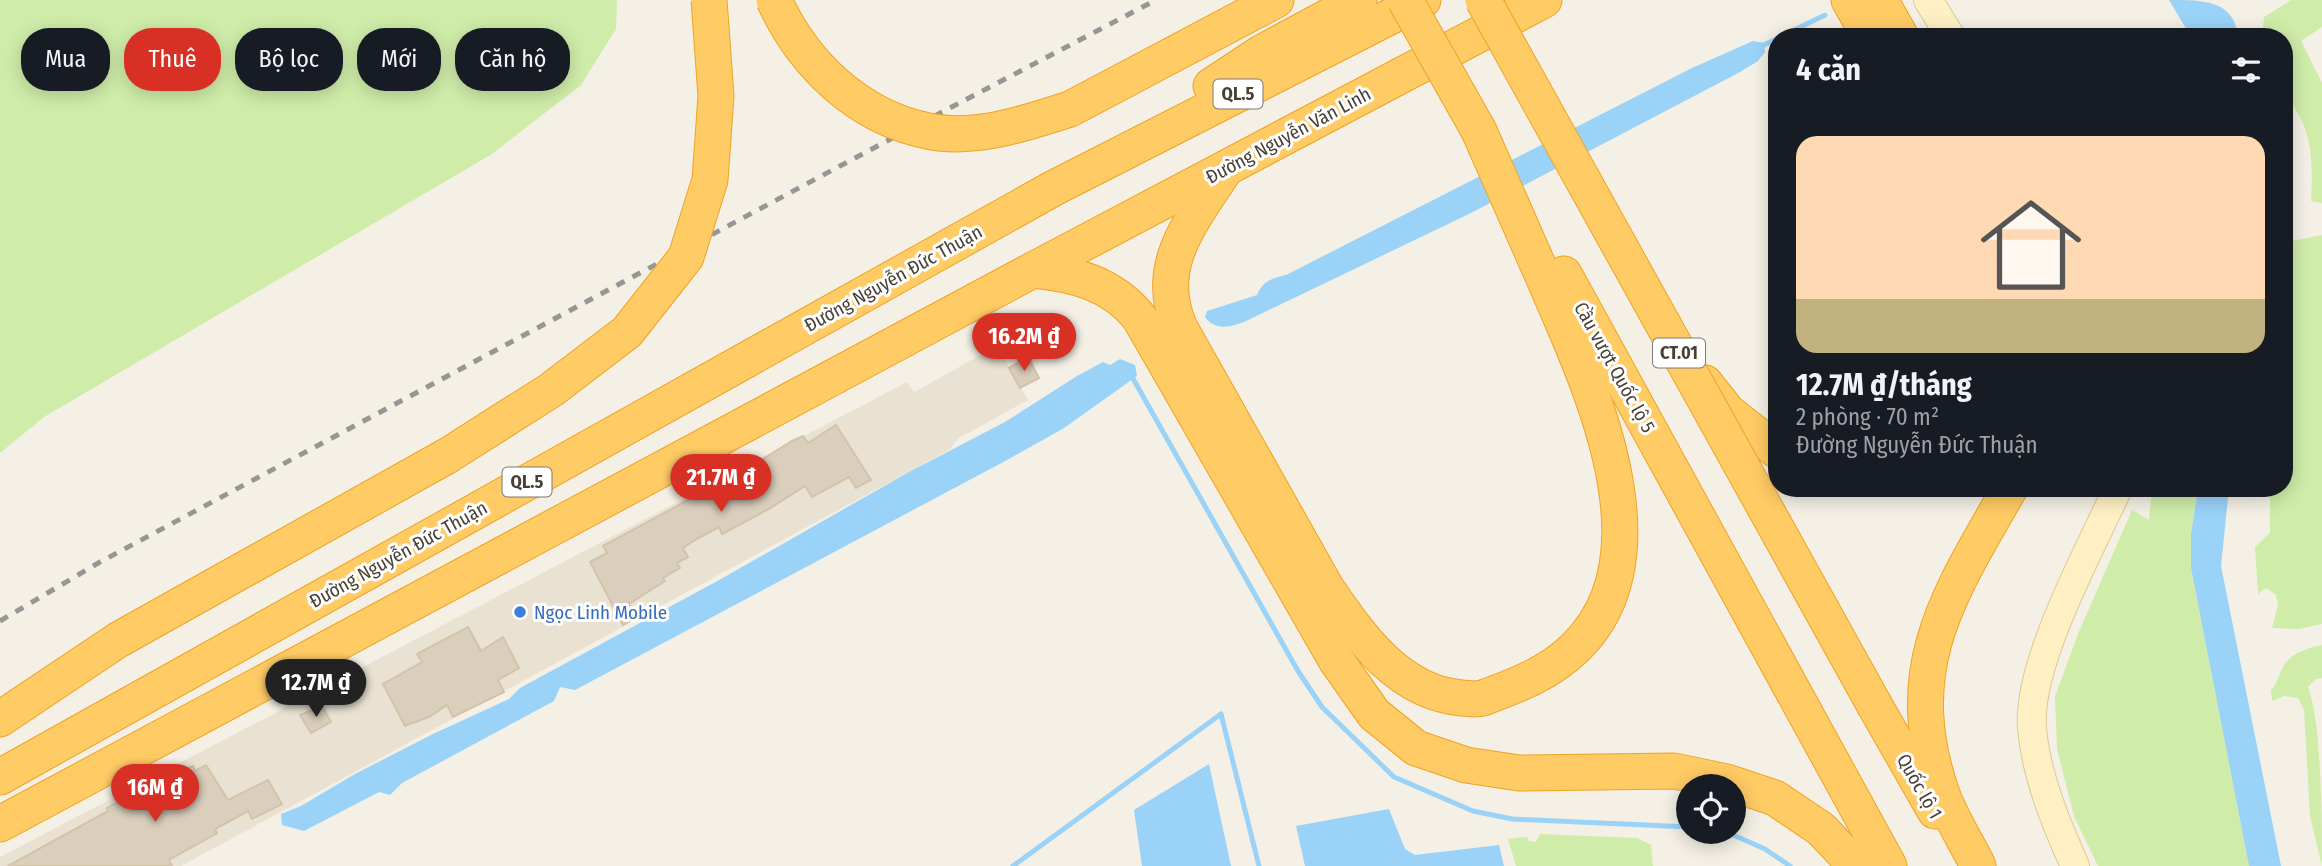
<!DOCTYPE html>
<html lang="vi">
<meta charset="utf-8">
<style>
body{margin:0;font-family:"Fira Sans Condensed",sans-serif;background:#20242c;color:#f1f3f6;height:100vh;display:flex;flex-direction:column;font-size:26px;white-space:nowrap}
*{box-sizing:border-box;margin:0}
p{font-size:23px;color:#9ea1a6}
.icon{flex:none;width:38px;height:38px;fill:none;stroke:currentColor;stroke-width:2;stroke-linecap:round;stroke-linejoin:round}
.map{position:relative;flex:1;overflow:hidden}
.details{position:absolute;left:1768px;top:28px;width:525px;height:469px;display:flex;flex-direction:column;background:#171b24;border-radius:28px;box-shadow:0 4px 18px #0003}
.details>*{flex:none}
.top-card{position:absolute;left:21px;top:28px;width:665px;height:63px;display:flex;gap:14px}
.tools{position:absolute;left:1676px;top:774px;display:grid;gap:14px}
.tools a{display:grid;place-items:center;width:70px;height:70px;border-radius:50%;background:#171b24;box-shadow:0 4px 18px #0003;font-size:35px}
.price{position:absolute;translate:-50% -60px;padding:0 16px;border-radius:24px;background:#d93025;color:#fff;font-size:23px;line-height:46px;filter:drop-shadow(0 2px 4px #0008)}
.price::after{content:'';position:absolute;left:50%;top:42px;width:21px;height:16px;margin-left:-10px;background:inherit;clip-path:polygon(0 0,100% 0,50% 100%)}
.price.active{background:#222;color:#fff}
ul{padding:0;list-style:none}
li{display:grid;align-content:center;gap:14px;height:371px;padding:0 28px}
li span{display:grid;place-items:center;height:217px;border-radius:21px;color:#555}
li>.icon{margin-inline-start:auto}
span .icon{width:126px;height:126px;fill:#fffc;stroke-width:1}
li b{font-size:30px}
h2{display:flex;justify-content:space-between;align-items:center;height:84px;padding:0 28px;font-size:30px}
.chip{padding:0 24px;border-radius:28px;background:#171b24;box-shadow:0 4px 18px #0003;font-size:24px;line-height:63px}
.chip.active{background:#d93025;color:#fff}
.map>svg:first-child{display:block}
</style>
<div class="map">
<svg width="2322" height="866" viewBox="0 0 2322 866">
<rect width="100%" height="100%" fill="#f4f0e5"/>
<polygon fill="#e9e2d2" points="997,346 1028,400 959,438 949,450 181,866 0,866 0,857 907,382 914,392"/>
<g fill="#cfeda9">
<polygon points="0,0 617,0 616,29 581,85 492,154 44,417 0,453"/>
<path d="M2291,0H2322V27L2301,41L2322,83V203L2311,201C2313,158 2313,127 2284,94V37H2262L2264,17Z"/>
<polygon points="2322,235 2322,624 2299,629 2272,628 2278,605 2276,595 2266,588 2258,594 2255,547 2270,533 2270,488 2284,488 2284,260 2287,242"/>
<polygon points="2152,488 2198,488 2191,534 2191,568 2249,866 2098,866 2074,816 2057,749 2055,696 2078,634 2132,510 2149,520"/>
<path d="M2322,645V678L2316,679L2308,687C2322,723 2322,824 2322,866L2310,816L2304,710L2298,698L2284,696L2272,701L2271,691C2278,681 2280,671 2285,664C2292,653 2310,647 2322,645Z"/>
<polygon points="1540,834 1637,838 1651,845 1653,866 1516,866 1508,839 1527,837 1529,841 1536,842"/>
</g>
<g fill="#9ad2f8">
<path d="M2169,0C2204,0 2234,0 2238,37H2191Z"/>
<path d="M1753,41L1764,43L1765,52L1758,61L1740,72L1471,213L1244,322C1230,327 1215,331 1205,317L1207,311L1257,295C1263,281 1272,278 1286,275L1692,68Z"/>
<polygon points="1120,359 1135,365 1137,376 1064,428 1007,460 575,690 560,687 554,701 402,783 390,795 379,792 304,831 282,825 281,814 301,806 355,774 433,734 509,699 520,688 721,579 909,472 1005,422 1077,376 1103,362 1110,365"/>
<polygon points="2198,488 2229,488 2221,566 2281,866 2249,866 2191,568 2191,534"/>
<polygon points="1209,764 1231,866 1142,866 1134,810"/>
<polygon points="1389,809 1405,849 1415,855 1499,845 1504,866 1305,866 1296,826"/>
</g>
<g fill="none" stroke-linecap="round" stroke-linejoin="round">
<g stroke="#9ad2f8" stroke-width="5">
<polyline points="1780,37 1825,15"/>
<polyline points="1758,48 1776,39"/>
<polyline points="1131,375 1298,671 1322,707 1394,777 1473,811 1512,819 1689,827"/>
<polyline points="1724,831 1765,849 1790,866"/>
<polyline points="1013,866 1221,714 1259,866"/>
</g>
</g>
<g fill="#dacebc" stroke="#d3c3ab" stroke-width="2">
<polygon points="1028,357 1039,378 1020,388 1009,368"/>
<polygon points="836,425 871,480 856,488 849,477 812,497 805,486 769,509 722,534 719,527 695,540 683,548 688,557 677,563 680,568 663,578 665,581 629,604 636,617 623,625 590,562 607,553 603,546 755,464 792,441 803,436 808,443"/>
<polygon points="468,627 481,651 503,637 519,668 498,680 504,692 453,717 447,705 429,717 405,726 383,684 422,662 417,654"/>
<polygon points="322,706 331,722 311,733 300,715"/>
<polygon points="206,765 228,800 268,780 282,804 252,819 248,811 215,829 217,833 169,860 172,866 8,866 108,811 107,808 152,783 193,766 195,771"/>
</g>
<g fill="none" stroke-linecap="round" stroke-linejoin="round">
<g stroke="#ddc891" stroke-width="30">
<g id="secondary">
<polyline points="1928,0 1951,37"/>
<path d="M2075,866C2056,823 2036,776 2032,728C2027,663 2090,550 2118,488"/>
</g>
</g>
<g stroke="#efa324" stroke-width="37">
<g id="highway">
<polyline points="1849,0 1870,37"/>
<polyline points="1880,0 1901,37"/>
<polyline points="1211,86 1261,53 1359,0"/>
<polyline points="1070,109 1276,0"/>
<path d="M1224,171C1192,221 1152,266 1180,328L1327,589C1360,637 1399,693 1462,698C1472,699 1479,700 1488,696C1520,684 1549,673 1575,648C1672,555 1588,381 1545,281C1523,231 1501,181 1479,131"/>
<path d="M1033,270C1074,274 1111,283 1139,317L1336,660L1374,714L1416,748L1466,765L1519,773L1674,771L1727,782L1775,798L1821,829L1856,866"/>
<polyline points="1564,274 1889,866"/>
<polyline points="1705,383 1728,412 1776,450"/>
<polyline points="1875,706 1935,811"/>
<polyline points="0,719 118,640 447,456"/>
<polyline points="0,777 1054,188 1423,0"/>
<polyline points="0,824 1033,270 1544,0"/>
<path d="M1978,866C1967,843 1951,819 1942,794C1898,667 1949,595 2010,488"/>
</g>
</g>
<use href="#secondary" stroke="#fff0c4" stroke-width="28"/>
<use href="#highway" stroke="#ffcb65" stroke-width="35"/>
<polyline stroke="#969696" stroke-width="5" stroke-dasharray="9 9" stroke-linecap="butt" points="0,621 100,562 883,143 1156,0"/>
<g stroke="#efa324" stroke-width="37" stroke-linecap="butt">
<g id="highway-bridge">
<path d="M774,0C803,64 858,117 928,131C974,141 1027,123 1070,109"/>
<polyline points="1405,0 1479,131"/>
<polyline points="1483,0 1875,706"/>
<polyline points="447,456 551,390 627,332 686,257 710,180 716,96 709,0"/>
</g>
</g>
<use href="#highway-bridge" stroke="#ffcb65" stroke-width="35"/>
</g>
<circle fill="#3f7fe0" stroke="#fff" stroke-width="2.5" cx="520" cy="612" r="7"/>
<g text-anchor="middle" stroke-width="6" stroke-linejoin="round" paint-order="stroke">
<g fill="#fff" stroke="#7f7971" stroke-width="2">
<rect x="1213.5" y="79.5" width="49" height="29" rx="5"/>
<rect x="1653" y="338.5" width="52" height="29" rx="5"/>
<rect x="502.5" y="467.5" width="49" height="29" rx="5"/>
</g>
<g font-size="18" font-weight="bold" fill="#484034">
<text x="1238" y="100">QL.5</text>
<text x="1679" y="359">CT.01</text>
<text x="527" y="488">QL.5</text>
</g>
<g font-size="19" fill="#484034" stroke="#fff">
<text transform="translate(1288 135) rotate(-28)" y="7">Đường Nguyễn Văn Linh</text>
<text transform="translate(893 278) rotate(-29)" y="7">Đường Nguyễn Đức Thuận</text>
<text transform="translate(1615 367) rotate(61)" y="7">Cầu vượt Quốc lộ 5</text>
<text transform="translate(398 554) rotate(-29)" y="7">Đường Nguyễn Đức Thuận</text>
<text transform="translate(1920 786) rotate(60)" y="7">Quốc lộ 1</text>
</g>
<g font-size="19" fill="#366cbe" stroke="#fff" text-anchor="start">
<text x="534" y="619">Ngọc Linh Mobile</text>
</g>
</g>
</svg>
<div class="tools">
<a><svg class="icon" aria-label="locate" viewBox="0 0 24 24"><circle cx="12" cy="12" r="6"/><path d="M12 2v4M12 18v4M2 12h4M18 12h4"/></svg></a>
</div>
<b class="price" style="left:1024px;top:373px">16.2M ₫</b>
<b class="price" style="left:721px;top:514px">21.7M ₫</b>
<b class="price active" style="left:316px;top:719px">12.7M ₫</b>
<b class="price" style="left:155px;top:824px">16M ₫</b>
<div class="top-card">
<a class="chip">Mua</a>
<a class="chip active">Thuê</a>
<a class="chip">Bộ lọc</a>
<a class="chip">Mới</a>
<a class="chip">Căn hộ</a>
</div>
<section class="details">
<h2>4 căn<svg class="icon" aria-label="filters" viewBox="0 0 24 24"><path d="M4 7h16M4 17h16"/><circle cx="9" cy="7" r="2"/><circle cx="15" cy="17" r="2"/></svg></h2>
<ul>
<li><span style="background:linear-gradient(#ffd9b3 75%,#c2b280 0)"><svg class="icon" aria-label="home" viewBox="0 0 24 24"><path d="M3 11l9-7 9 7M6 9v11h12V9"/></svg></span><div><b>12.7M ₫/tháng</b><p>2 phòng · 70 m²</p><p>Đường Nguyễn Đức Thuận</p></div></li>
</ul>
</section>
</div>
